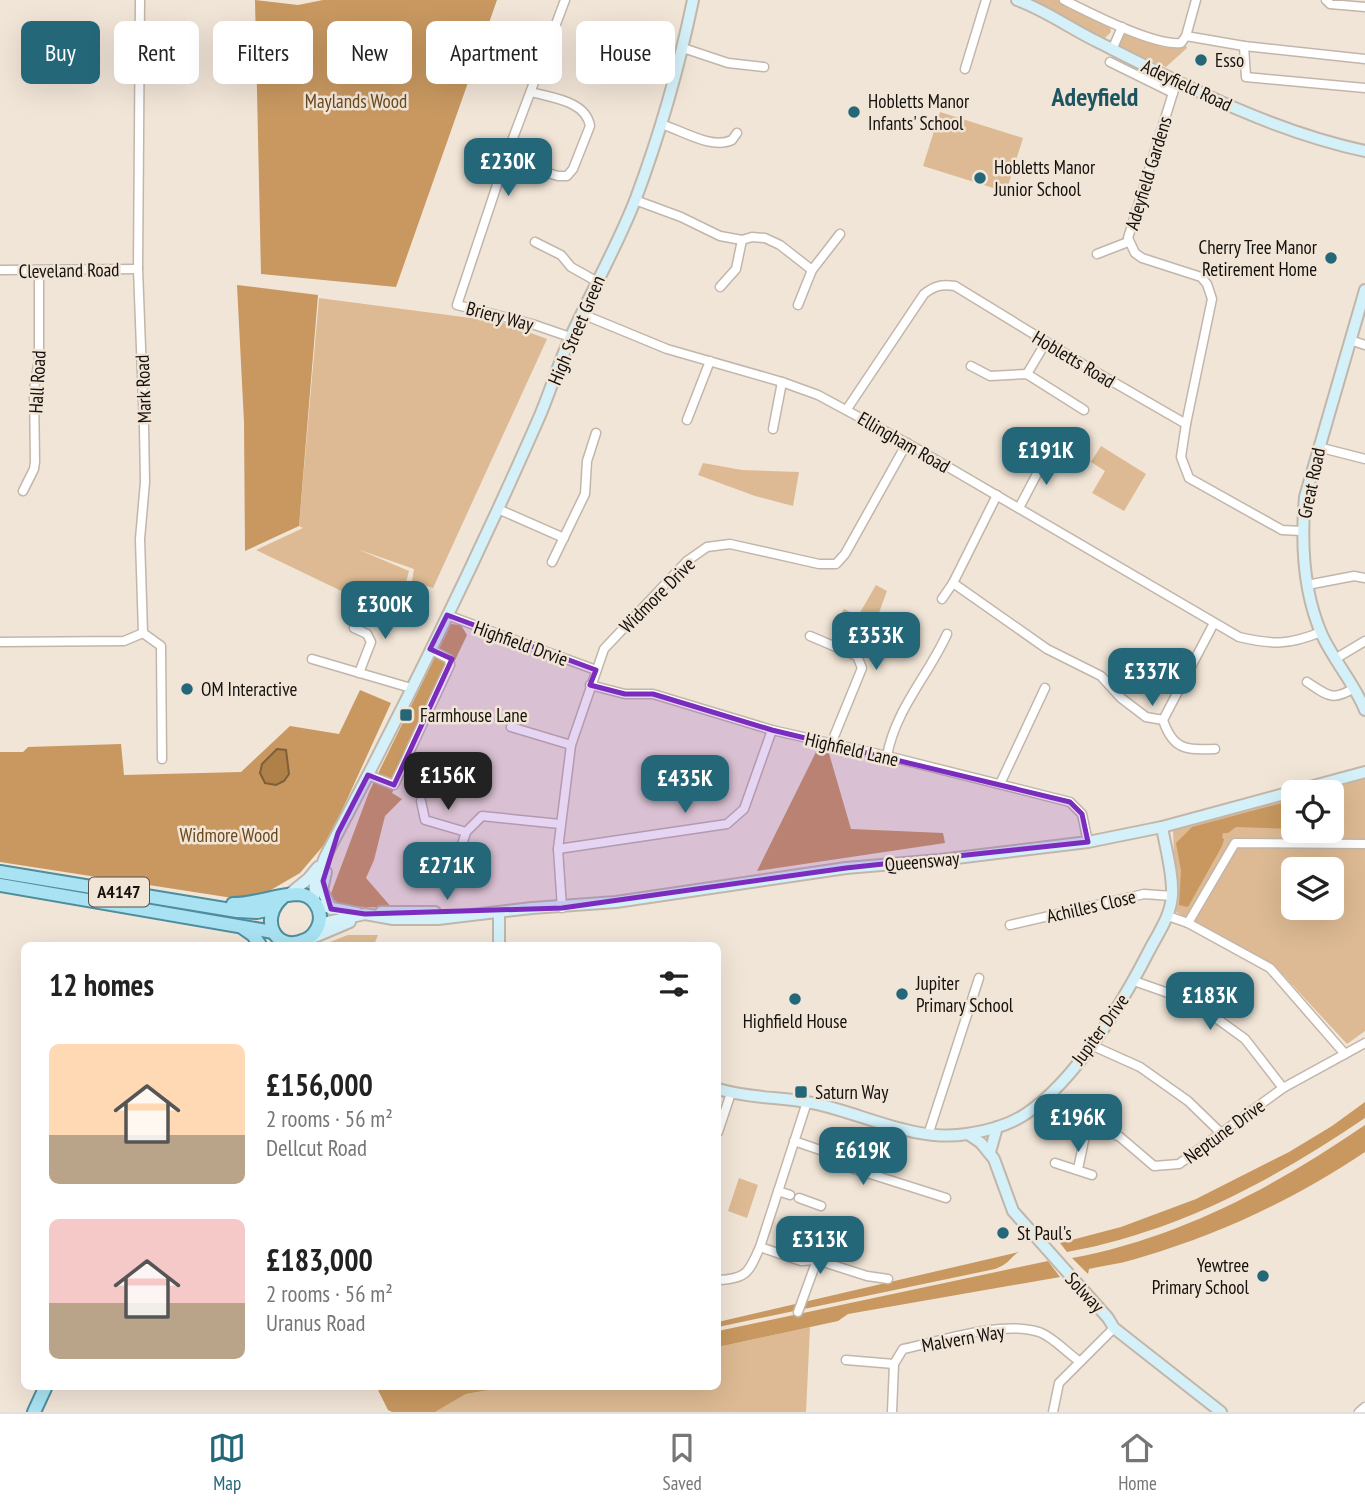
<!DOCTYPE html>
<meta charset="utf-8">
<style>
body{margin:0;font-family:"PT Sans Narrow",sans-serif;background:#f6f6f6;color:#222;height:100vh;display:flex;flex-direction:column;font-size:26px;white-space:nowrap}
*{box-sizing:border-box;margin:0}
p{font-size:23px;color:#767676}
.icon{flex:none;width:38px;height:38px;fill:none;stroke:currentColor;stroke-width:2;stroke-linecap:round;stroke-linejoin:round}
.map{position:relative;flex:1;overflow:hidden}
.details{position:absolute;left:21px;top:942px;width:700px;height:448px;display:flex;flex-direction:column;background:#fff;border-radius:10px;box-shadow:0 7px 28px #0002}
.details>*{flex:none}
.top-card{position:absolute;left:21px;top:21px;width:700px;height:63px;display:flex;gap:14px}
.tools{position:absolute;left:1281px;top:780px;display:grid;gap:14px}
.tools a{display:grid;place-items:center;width:63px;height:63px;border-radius:10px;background:#fff;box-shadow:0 7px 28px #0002;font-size:35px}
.price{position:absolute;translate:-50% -60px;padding:0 16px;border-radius:14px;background:#246779;color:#fff;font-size:23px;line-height:46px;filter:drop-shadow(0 2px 4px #0008)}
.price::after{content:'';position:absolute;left:50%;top:42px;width:21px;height:16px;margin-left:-10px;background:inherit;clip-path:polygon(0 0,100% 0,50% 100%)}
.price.on{background:#222;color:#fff}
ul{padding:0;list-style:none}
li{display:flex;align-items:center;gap:21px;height:175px;padding:0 28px}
li span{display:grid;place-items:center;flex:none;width:196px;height:140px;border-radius:10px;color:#555}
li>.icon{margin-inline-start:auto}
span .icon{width:84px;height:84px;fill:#fffc;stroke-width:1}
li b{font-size:30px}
h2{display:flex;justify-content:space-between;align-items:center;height:84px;padding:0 28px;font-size:30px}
.tag{padding:0 24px;border-radius:10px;background:#fff;box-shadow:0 7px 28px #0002;font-size:24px;line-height:63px}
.tag.on{background:#246779;color:#fff}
.tabs{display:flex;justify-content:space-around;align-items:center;height:98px;border-top:2px solid #e0e0e0;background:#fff;font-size:19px;color:#767676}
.tabs a{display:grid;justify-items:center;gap:4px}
.tabs .on{color:#246779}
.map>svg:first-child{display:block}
</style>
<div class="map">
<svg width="1365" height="1412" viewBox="0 0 1365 1412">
<rect width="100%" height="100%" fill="#f1e5d7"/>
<g fill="#ddba93" fill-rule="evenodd">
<polygon points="1026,0 1058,0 1110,26 1111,32 1105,38 1097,38"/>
<path d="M1129,33C1146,39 1168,53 1186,46L1187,48L1166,67L1122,50L1117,41L1121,36Z"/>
<polygon points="940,112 1023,138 1006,192 923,166"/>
<polygon points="319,298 501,322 547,339 433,588 412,581 414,569 357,549 409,571 401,601 373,590 356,598 256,550 303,528 299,526"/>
<polygon points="1101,446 1146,474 1124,511 1092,493 1105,471 1091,462"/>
<polygon points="703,463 742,470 799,472 793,506 755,496 698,475"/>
<polygon points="876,585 887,591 867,645 834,629 844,609 858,616"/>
<path d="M1365,778V1031L1347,1044L1273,964L1176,912L1173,828L1293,796V831H1332V793H1307ZM1293,870H1332V908H1293Z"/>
<polygon points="348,935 378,935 374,945 322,945"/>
<polygon points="739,1178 758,1185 747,1218 728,1211"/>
<polygon points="810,1327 806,1412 435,1412 466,1394 513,1386 718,1386 718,1347"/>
</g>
<g fill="#c89860">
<polygon points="255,0 298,5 323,0 497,0 396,287 261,274"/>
<polygon points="237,285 318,295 299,526 245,551 244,422"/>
<polygon points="451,624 461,625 467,635 392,793 402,799 385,816 374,860 366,878 392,908 341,906 330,896 369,792"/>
<polygon points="360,690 391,703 329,839 300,873 252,901 0,862 0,752 23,752 28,747 121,744 124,775 241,772 290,726 339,734"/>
<polygon points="818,748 828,750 851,829 943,833 945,843 757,871"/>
<polygon points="1293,800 1293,829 1236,827 1228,833 1223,833 1222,838 1224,839 1222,846 1188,907 1179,905 1181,871 1176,843 1192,827"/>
<path d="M1365,1102V1118C1274,1180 1177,1232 1067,1252L1060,1243L1121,1227L1196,1199L1289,1152L1332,1126Z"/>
<path d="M1365,1125V1152C1294,1199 1224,1233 1142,1257C1125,1263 1107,1265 1089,1269L1088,1274L1072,1258C1180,1238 1276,1186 1365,1125Z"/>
<path d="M1019,1252C1009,1258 1010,1264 995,1269L718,1327V1322Z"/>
<polygon points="1048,1261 1060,1277 848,1314 838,1321 718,1347 718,1331"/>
<polygon points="376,1386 513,1386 466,1394 435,1412 392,1412 388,1410"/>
</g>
<polygon fill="#af8048" stroke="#805e36" stroke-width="2" points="277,749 286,750 289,774 284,781 276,785 265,783 260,773 262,764"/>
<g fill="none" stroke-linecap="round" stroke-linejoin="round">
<g stroke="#c2b6aa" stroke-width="11">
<g id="street">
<polyline points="565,0 510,146 457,305 532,324 570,337"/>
<path d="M1064,0C1090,13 1154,46 1181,43L1186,36L1196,0"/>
<polyline points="1326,0 1330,4 1365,7"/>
<polyline points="1186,36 1244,46"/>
<polyline points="683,48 728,63 764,67"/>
<polyline points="1112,50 1122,27"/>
<polyline points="1365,59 1244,46 1246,77 1365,88"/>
<polyline points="1110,62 1173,93"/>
<polyline points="965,69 986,0"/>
<polyline points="1177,80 1128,238 1135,253 1142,258 1201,277 1207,284 1212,299 1186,424"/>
<path d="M661,124C681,130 712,150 732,140L737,133"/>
<path d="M505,160L558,176H567L573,169L590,126C586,101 552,98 531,92"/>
<polyline points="635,200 681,217 720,236 742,240 752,237 765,238 780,245 812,270"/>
<polyline points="535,242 561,255 571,267 596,281"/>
<polyline points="1097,254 1128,242"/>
<polyline points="0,270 138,269"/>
<polyline points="720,287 736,269 742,240"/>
<polyline points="798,305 812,270 840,234"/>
<path d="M582,314L667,349L782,382L818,395L907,443L1239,637C1273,645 1289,645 1321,632"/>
<polyline points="1350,340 1365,345"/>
<polyline points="971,366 990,376 1027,374 1084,410"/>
<polyline points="1027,374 1046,342"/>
<path d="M847,409L924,294C934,286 941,284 955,286L1089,368L1186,424L1181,457L1189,478L1282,530L1302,531"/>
<polyline points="687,420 710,361"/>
<polyline points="773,429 782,382"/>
<polyline points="1318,447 1365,459"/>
<polyline points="23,491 34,469 35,462 34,390 39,359 39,270"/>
<polyline points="1019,508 1048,453"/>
<polyline points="498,509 564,538"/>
<polyline points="552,562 585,494 587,461 596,433"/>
<polyline points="953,583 1047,649 1101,676 1121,698 1146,717 1163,720"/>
<polyline points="1307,585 1354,576 1365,578"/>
<polyline points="942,599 953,583 997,495"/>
<polyline points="447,615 596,670"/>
<path d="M1214,623L1163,720C1173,750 1186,750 1215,749"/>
<polyline points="354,628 367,634 371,642 359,673"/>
<polyline points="143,633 161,646 162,759"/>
<polyline points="810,636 857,656 862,668 831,744"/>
<polyline points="0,642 124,641 143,633 140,539 145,482 144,427 138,269 140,0"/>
<polyline points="312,659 411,688"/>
<polyline points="1335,659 1365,641"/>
<path d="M1307,682C1327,695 1332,702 1354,688"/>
<polyline points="590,685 625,694 653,694 772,730 887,756 1070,802 1082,814 1088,842"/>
<polyline points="511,727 571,745"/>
<path d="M887,756C895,710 928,676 947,634"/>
<polyline points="368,775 394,785 450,665 449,659 430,649"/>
<polyline points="1000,784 1045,688"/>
<polyline points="421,801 425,820 466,832"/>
<polyline points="558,849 727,824 744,809 772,730"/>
<polyline points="444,858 457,861 466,832 482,816 560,824"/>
<polyline points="562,908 558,849 571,745 604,649 687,561 707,547 730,544 819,564 836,564 845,554 907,443"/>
<polyline points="1168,916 1188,923 1270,968 1345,1054"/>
<polyline points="1188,923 1235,843 1365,844"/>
<polyline points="1010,925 1144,894 1172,896"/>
<polyline points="1134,981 1194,1002 1245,1039 1283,1088"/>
<polyline points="1091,1045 1140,1067 1188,1101 1221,1133"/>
<polyline points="1049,1096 1071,1116 1087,1126 1102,1128 1120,1137 1154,1166 1179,1164 1283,1088 1365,1043"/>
<polyline points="718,1132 731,1093"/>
<polyline points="928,1135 979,978"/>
<polyline points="794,1141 832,1154 842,1165 946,1198"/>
<polyline points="1055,1163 1092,1175"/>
<polyline points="1078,1169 1087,1126"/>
<polyline points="778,1191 790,1195"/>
<polyline points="799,1198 821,1206"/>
<polyline points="760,1247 801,1261 817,1260 867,1276 888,1279"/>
<path d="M718,1280C747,1279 749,1272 760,1247L807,1102"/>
<polyline points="798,1312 817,1260"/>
<polyline points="846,1360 894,1364"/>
<path d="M892,1412L894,1364L903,1349C941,1341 1001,1320 1039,1332C1052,1336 1067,1353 1079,1361"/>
<polyline points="1053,1412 1059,1383 1114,1328"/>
<polyline points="1359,1412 1365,1407"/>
</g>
</g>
<g stroke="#c2b6aa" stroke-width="14">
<g id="secondary">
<path d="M1017,0C1045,10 1071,29 1098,42C1183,85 1271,131 1365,151"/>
<path d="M1365,290L1305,497C1301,542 1303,592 1322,635C1334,661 1354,683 1365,710"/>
<polyline points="326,872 322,890 331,909"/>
<polyline points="287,896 308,879 318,867"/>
<path d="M314,902L315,884L325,857C401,714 473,568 538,420C550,393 558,364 571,336C592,290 618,245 636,198C660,134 679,67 693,0"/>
<polyline points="317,905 358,913"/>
<polyline points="381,912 435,912"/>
<polyline points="319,924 365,914 393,919 438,919 532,908 616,902 846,868 940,860 1088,842 1162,827 1365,772"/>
<polyline points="310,939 350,922"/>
<polyline points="499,945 499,912"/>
<path d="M718,1089C747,1098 777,1097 807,1102C859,1111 913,1143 967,1134C987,1131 1010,1125 1027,1113C1076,1080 1123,1002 1150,949C1159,932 1171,915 1172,895C1173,873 1166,850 1162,827"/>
<polyline points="968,1134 981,1143 994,1159 1013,1211 1108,1318 1114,1328 1221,1412"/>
<polyline points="990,1152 997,1127"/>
</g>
</g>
<g stroke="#4f8d9d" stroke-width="16">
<g id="primary">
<polyline points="0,872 237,911 257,912 272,909"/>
<polyline points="0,885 273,932"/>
<path d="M233,904C255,904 275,895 297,894C313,894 323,910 319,924C317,931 311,938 305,940C275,954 258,918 283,897"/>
<polyline points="243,928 253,935 260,945"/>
<polyline points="34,1412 46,1386"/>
</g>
</g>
<use href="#street" stroke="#fff" stroke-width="8"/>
<use href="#secondary" stroke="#d4f1f9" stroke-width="10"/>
<use href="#primary" stroke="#a9e3f3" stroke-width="12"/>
</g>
<path fill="#7b2cbf" fill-opacity="0.2" stroke="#7b2cbf" stroke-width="5" stroke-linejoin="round" d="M447,615L596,670L590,685L625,694H653L772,730L1070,802L1082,814L1088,842L846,868L562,908L365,914L331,909L323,881L338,833L368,775L394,785L452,659L430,649Z"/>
<g fill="#246779" stroke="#f1e5d7" stroke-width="2.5">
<circle cx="1201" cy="60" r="7"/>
<circle cx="854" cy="112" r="7"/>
<circle cx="980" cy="178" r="7"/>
<circle cx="1331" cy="258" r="7"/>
<circle cx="187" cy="689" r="7"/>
<rect x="399" y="708" width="14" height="14" rx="3.5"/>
<circle cx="902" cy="994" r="7"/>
<circle cx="795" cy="999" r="7"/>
<rect x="794" y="1085" width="14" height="14" rx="3.5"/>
<circle cx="1003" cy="1233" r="7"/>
<circle cx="1263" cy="1276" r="7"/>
</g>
<g text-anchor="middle" stroke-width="5" stroke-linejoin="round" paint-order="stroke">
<rect fill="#f1e5d7" stroke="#565048" stroke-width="2" x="89" y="877.5" width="60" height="29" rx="5"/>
<g font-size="18" font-weight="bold" fill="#14100b">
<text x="119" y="898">A4147</text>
</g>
<g font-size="19" fill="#14100b" stroke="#f1e5d7" text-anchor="start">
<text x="1215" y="67">Esso</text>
<text x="868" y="108">Hobletts Manor<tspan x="868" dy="22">Infants' School</tspan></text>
<text x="994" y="174">Hobletts Manor<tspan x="994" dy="22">Junior School</tspan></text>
<text x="1317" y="254" text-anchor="end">Cherry Tree Manor<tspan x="1317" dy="22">Retirement Home</tspan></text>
<text x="201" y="696">OM Interactive</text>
<text x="420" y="722">Farmhouse Lane</text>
<text x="916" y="990">Jupiter<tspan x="916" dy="22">Primary School</tspan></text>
<text x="795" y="1028" text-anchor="middle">Highfield House</text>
<text x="815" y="1099">Saturn Way</text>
<text x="1017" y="1240">St Paul's</text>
<text x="1249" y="1272" text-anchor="end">Yewtree<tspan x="1249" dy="22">Primary School</tspan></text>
</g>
<g font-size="19" fill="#14100b" stroke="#f1e5d7">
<text transform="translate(1187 85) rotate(25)" y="7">Adeyfield Road</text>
<text transform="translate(1148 173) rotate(-73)" y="7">Adeyfield Gardens</text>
<text transform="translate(69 270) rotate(-1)" y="7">Cleveland Road</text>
<text transform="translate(500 316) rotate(15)" y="7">Briery Way</text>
<text transform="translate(576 330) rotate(-67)" y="7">High Street Green</text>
<text transform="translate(1074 359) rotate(31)" y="7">Hobletts Road</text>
<text transform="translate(37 382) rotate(-87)" y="7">Hall Road</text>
<text transform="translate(143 389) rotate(-92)" y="7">Mark Road</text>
<text transform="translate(904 442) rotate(30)" y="7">Ellingham Road</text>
<text transform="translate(1311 483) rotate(-78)" y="7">Great Road</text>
<text transform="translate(657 595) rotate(-45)" y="7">Widmore Drive</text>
<text transform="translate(521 643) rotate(20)" y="7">Highfield Drvie</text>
<text transform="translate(852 749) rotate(13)" y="7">Highfield Lane</text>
<text transform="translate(922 861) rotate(-5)" y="7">Queensway</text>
<text transform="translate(1091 906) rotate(-13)" y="7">Achilles Close</text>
<text transform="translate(1100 1029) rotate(-54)" y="7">Jupiter Drive</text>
<text transform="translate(1224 1131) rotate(-36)" y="7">Neptune Drive</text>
<text transform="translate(1085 1292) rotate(47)" y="7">Solway</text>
<text transform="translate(963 1338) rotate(-10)" y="7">Malvern Way</text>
</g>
<g font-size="19" fill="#6b491e" stroke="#f1e5d7">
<text x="356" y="108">Maylands Wood</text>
<text x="229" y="842">Widmore Wood</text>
</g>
<g font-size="26" font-weight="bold" fill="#1e5361" stroke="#f1e5d7">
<text x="1095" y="106">Adeyfield</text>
</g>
</g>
</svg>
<div class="tools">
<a><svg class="icon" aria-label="locate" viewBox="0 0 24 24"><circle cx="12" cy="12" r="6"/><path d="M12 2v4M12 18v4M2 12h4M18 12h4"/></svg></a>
<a><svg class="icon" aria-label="layers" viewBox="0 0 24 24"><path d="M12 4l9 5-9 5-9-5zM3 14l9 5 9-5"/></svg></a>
</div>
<b class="price" style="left:508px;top:198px">£230K</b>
<b class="price" style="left:1046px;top:487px">£191K</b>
<b class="price" style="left:385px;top:641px">£300K</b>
<b class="price" style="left:876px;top:672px">£353K</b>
<b class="price" style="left:1152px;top:708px">£337K</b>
<b class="price on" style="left:448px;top:812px">£156K</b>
<b class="price" style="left:685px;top:815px">£435K</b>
<b class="price" style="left:447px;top:902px">£271K</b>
<b class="price" style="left:1210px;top:1032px">£183K</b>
<b class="price" style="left:1078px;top:1154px">£196K</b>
<b class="price" style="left:863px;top:1187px">£619K</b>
<b class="price" style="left:820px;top:1276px">£313K</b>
<div class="top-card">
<a class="tag on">Buy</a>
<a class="tag">Rent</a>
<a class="tag">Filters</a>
<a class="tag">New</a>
<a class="tag">Apartment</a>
<a class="tag">House</a>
</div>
<section class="details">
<h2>12 homes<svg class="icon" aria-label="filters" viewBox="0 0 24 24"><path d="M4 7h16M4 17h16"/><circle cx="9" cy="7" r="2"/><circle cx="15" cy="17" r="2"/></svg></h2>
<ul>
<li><span style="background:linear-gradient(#ffd9b3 65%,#b9a48a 0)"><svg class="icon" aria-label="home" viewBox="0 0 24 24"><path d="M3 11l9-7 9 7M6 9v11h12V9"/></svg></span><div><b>£156,000</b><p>2 rooms · 56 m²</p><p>Dellcut Road</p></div></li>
<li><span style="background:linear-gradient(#f6c9c9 60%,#b9a48a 0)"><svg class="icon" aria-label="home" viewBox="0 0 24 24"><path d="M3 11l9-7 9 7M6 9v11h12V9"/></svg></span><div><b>£183,000</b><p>2 rooms · 56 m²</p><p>Uranus Road</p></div></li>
</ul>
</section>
</div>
<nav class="tabs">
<a class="on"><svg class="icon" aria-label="map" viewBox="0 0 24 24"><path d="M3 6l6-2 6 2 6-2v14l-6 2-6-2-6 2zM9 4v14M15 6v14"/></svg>Map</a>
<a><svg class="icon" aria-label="saved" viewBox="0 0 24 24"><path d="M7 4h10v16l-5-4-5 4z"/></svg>Saved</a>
<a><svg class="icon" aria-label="home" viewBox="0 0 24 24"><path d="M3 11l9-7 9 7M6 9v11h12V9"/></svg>Home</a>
</nav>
